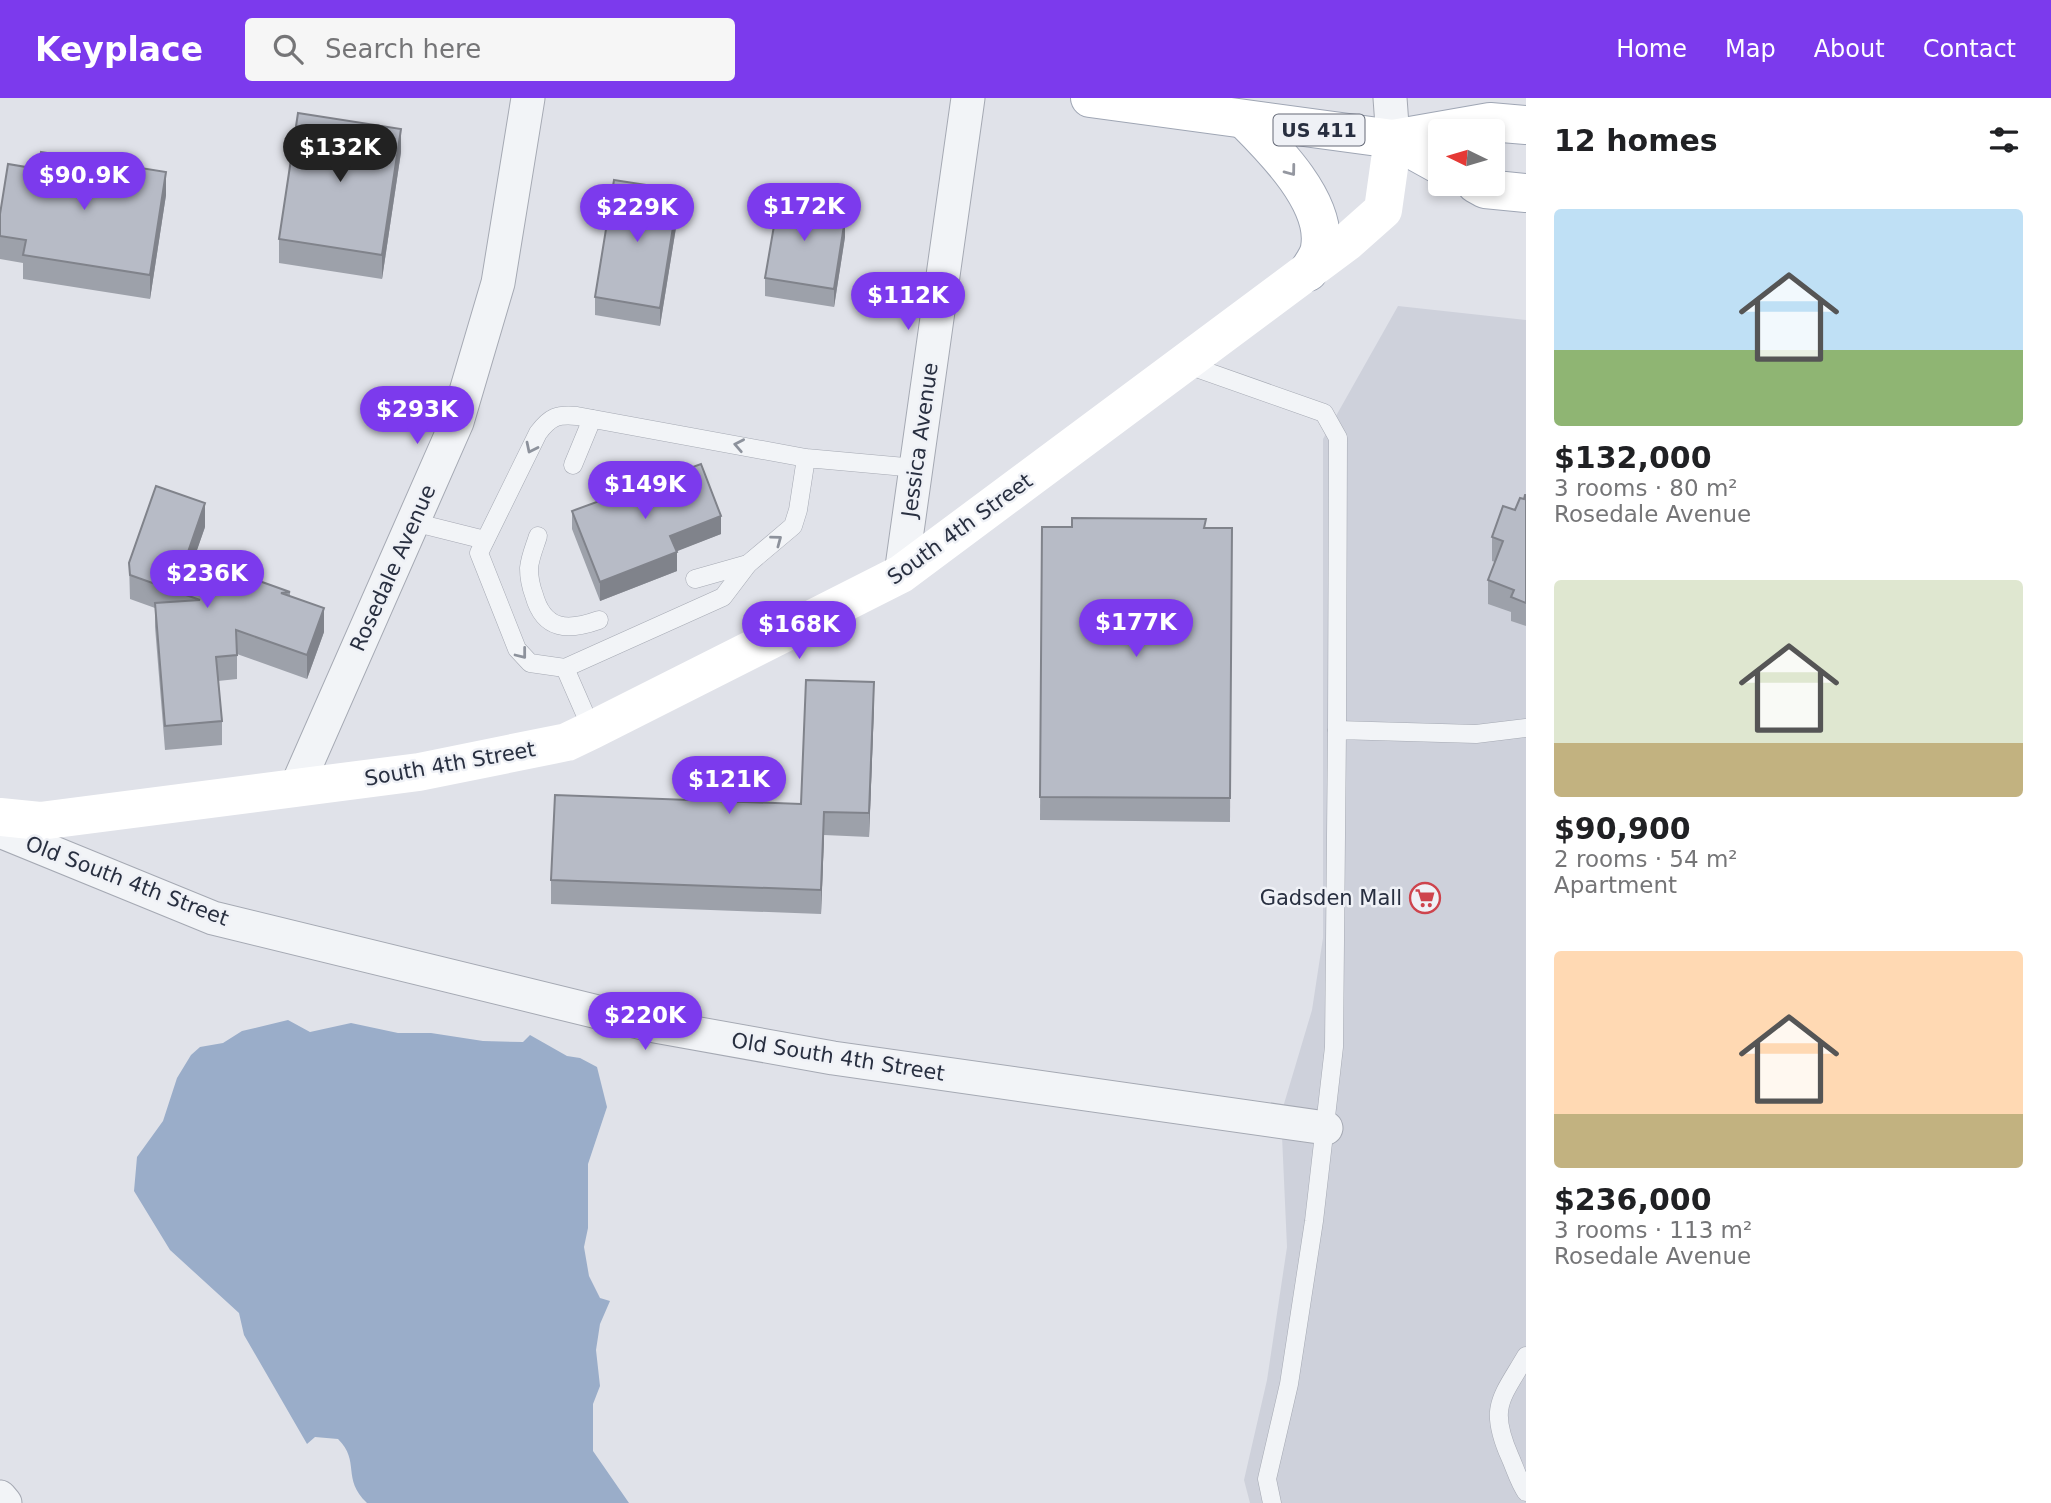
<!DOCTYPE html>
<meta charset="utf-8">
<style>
body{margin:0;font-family:"DejaVu Sans",sans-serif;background:#f6f6f6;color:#202124;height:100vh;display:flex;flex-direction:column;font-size:26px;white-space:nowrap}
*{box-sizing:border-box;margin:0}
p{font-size:23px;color:#757577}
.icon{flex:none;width:38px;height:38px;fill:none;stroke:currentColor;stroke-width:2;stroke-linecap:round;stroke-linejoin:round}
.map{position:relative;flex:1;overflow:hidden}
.side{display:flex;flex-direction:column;background:#fff;width:525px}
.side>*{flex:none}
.needle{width:46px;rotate:275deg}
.fabs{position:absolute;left:1428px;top:21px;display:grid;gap:14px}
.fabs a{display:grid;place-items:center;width:77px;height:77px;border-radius:7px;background:#fff;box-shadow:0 4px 10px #0003;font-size:35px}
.price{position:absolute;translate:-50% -60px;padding:0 16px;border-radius:24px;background:#7c3aed;color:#fff;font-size:23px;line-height:46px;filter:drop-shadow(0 2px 4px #0008)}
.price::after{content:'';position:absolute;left:50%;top:42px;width:21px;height:16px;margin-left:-10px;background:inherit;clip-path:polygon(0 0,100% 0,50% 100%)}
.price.current{background:#222;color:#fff}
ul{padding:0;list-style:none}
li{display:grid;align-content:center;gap:14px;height:371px;padding:0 28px}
li span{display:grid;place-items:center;height:217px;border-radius:7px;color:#555}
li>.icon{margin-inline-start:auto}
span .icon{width:126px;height:126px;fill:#fffc;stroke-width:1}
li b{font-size:30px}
h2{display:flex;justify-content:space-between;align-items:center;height:84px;padding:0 28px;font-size:30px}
header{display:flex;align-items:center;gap:42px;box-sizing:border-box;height:98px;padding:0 35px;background:#7c3aed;color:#fff}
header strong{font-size:33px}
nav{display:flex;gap:38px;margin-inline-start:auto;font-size:24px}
.search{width:490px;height:63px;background:#f6f6f6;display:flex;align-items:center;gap:18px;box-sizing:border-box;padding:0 24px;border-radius:7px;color:#757577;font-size:26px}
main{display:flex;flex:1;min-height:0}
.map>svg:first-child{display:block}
</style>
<header>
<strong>Keyplace</strong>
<div class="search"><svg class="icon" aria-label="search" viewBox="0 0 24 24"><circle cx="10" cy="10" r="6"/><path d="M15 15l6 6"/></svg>Search here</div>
<nav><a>Home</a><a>Map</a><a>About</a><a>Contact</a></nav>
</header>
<main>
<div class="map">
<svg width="1526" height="1405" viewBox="0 0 1526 1405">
<rect width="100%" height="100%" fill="#e0e2e9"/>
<polygon fill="#ced1db" points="1398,208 1526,222 1526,1405 1250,1405 1244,1382 1267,1282 1287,1149 1281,1016 1312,912 1323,840 1323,341"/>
<path fill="#9aadc9" d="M288,922L310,934L351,925L398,935H431L483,943L523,944L530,937L567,958L580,960L597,969L607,1009L588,1066V1130L584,1149L589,1178L600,1200L610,1203L600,1226L596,1252L600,1288L593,1306V1353L629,1405H367C341,1380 361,1364 338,1341L315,1339L307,1346L244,1237L239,1215L170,1152L134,1093L137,1059L163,1023L177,980L191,957L200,949L223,945L242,933Z"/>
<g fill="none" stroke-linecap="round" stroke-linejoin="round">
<g stroke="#a5a9b3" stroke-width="19">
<g id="lane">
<polyline points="1185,266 1324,315 1338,340 1337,632"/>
<path d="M806,360L798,412L793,428L748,466L723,499L565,570L530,565L517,551L479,455L538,335C550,319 557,316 577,318L806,360L916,370"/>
<polyline points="573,367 592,321"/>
<polyline points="413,424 485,442"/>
<path d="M538,438C535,448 530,459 529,470C529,479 531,489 534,497C544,533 568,533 599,522"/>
<polyline points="695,481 748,466"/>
<polyline points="565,570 592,632"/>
<path d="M1526,1258C1501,1301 1488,1309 1510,1359C1515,1370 1519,1384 1526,1394"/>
<polyline points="1272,1405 1267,1381 1289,1286 1314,1123 1334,949 1337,632 1476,636 1526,630"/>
</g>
</g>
<g stroke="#a5a9b3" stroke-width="35">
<g id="street">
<polyline points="1390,0 1393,41"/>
<polyline points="901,476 968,0"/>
<polyline points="296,690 457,324 498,185 528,0"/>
<polyline points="0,733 213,820 655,928 833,960 1326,1030"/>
<polyline points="0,1399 5,1405"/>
</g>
</g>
<g stroke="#9fa6b4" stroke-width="40">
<g id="primary">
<polyline points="1090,0 1393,41 1490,24 1526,27"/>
<path d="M1245,22C1274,51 1328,105 1320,150C1319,158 1312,167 1308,174"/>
<polyline points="1393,41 1440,67"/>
<polyline points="1476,86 1485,91 1526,95"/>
</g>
</g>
<use href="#lane" stroke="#f2f4f7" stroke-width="18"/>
<use href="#street" stroke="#f2f4f7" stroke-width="33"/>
<polyline stroke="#fff" stroke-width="38" points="0,719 40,723 419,674 567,644 592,632 901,476 1347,144 1383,112 1393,41"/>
<use href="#primary" stroke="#fff" stroke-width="38"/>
</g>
<g fill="#9da1aa">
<polygon points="401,54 382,181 279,165 279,141"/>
<polygon points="166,97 150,201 23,181 23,165 0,161 0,116"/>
<polygon points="679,111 660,228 595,217 595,199"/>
<polygon points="821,117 845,139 834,209 765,198 765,180"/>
<polygon points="1526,397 1526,528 1511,523 1511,514 1488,506 1488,482 1495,464 1492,463 1492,439 1524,401"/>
<polygon points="572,413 721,436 676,453 677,473 600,503 572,431"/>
<polygon points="205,429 194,460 290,494 290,498 324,534 307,581 237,556 237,581 218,583 222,623 222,647 165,652 155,529 155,510 130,501 129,465"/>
<polygon points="1042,429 1232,430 1230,724 1040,722"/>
<polygon points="874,608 869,739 824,737 821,816 551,806 551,782 801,706"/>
</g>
<g fill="#80838b">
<polygon points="401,31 401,54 382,181 382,157"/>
<polygon points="166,74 166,97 150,201 150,177"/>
<polygon points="679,92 679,111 660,228 660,210"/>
<polygon points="821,99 821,118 818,116"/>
<polygon points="845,121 845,139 834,209 834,191"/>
<polygon points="205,405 205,429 187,481 187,457"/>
<polygon points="721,418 721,436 670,456 670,438"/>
<polygon points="677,454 677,473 600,503 600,484"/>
<polygon points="324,510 324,534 307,581 307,557"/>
<polygon points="874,584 874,608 869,739 869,715"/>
<polygon points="824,714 824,737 821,816 821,792"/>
</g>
<g fill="#b7bbc6" stroke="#80838b" stroke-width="2">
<polygon points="298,15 401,31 382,157 279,141"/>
<polygon points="41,54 166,74 150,177 23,157 26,142 0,138 0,116 8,66 38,71"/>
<polygon points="614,82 679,92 660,210 595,199"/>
<polygon points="780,93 821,99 818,116 845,121 834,191 765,180"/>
<polygon points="701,366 721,418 670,438 677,454 600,484 572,413"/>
<polygon points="156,388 205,405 187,457 290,494 281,495 324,510 307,557 236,532 237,557 216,559 222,623 165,628 155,505 200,502 130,477 129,465"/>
<polygon points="1525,397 1526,397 1526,505 1511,499 1514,492 1488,482 1503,443 1492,439 1503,408 1515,412 1520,400 1524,401"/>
<polygon points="1072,420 1206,421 1204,430 1232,430 1230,700 1040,699 1042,429 1072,429"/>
<polygon points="806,582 874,584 869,715 824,714 821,792 551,782 555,697 801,706"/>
</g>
<defs><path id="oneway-chevron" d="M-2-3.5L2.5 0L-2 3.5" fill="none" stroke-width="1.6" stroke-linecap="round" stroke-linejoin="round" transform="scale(1.75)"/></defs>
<use stroke="#9497a0" href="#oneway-chevron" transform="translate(1291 73) rotate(53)"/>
<g stroke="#8d929c">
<use href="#oneway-chevron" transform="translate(739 347) rotate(-169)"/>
<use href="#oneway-chevron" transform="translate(531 350) rotate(116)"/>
<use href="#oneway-chevron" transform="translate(777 442) rotate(-37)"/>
<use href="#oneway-chevron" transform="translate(522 556) rotate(52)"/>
</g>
<defs>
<g id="supermarket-ring" transform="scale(1.575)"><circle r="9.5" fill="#eff1f6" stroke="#ce444d" stroke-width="1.5"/><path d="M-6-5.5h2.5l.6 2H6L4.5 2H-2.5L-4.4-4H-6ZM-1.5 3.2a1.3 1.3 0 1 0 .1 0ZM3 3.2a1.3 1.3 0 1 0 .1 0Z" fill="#ce444d"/></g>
</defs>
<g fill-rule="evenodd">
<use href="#supermarket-ring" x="1425" y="800"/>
</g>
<g text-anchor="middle" stroke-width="5" stroke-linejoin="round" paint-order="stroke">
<rect fill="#eff1f6" stroke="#646977" stroke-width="2" x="1273.5" y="16.5" width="91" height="31" rx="5"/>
<g font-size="19" font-weight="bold" fill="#282f40">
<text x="1319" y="39">US 411</text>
</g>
<g font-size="21" fill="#282f40" stroke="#eff1f6">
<text transform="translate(920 342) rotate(-82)" y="7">Jessica Avenue</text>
<text transform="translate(960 431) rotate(-36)" y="7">South 4th Street</text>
<text transform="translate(393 470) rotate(-66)" y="7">Rosedale Avenue</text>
<text transform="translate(450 666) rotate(-10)" y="7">South 4th Street</text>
<text transform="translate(127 783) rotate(21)" y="7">Old South 4th Street</text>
<text transform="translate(838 959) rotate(9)" y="7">Old South 4th Street</text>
</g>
<g font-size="21" fill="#282f40" stroke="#eff1f6" text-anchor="end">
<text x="1402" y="807">Gadsden Mall</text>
</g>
</g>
</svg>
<div class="fabs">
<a><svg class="needle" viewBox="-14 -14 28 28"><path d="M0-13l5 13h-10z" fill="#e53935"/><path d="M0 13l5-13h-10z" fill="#757577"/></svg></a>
</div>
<b class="price current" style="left:340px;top:86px">$132K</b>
<b class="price" style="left:84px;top:114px">$90.9K</b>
<b class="price" style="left:804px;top:145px">$172K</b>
<b class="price" style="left:637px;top:146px">$229K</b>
<b class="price" style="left:908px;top:234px">$112K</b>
<b class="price" style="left:417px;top:348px">$293K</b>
<b class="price" style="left:645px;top:423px">$149K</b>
<b class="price" style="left:207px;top:512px">$236K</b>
<b class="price" style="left:1136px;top:561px">$177K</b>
<b class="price" style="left:799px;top:563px">$168K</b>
<b class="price" style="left:729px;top:718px">$121K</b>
<b class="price" style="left:645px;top:954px">$220K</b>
</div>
<section class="side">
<h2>12 homes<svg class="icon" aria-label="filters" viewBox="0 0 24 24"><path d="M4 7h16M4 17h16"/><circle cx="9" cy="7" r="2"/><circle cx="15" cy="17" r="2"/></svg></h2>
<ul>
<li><span style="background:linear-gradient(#bfe0f5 65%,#8fb573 0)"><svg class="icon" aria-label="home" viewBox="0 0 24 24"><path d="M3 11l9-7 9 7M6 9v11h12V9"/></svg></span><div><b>$132,000</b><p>3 rooms · 80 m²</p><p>Rosedale Avenue</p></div></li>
<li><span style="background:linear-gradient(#dfe7d0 75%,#c2b280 0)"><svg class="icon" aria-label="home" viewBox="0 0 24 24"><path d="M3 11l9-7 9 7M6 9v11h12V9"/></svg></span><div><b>$90,900</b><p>2 rooms · 54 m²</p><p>Apartment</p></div></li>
<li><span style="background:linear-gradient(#ffd9b3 75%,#c2b280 0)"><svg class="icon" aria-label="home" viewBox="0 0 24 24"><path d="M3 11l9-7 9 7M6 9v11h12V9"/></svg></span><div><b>$236,000</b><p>3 rooms · 113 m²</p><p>Rosedale Avenue</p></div></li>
</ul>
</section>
</main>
